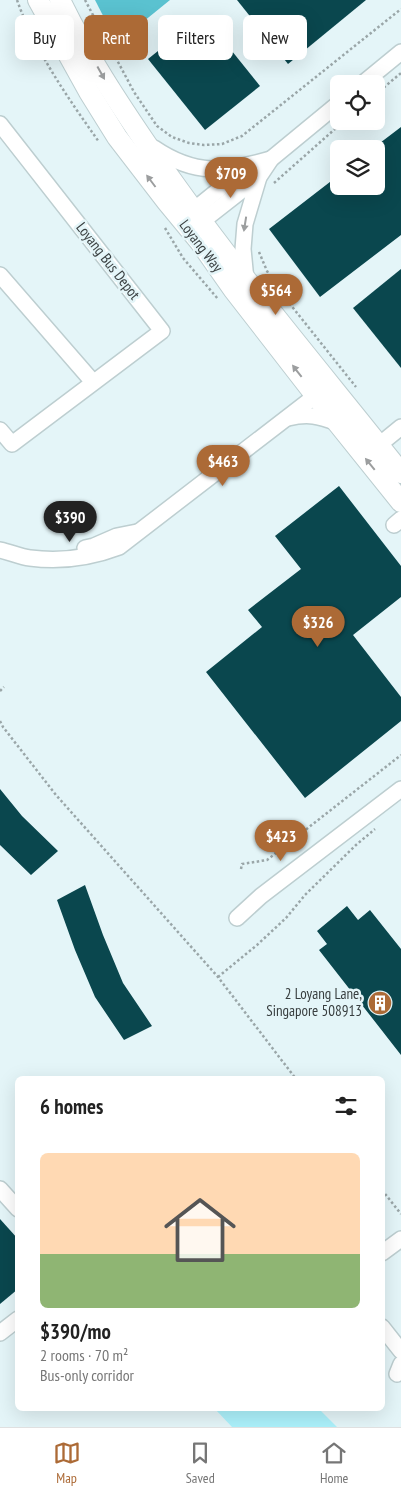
<!DOCTYPE html>
<meta charset="utf-8">
<style>
body{margin:0;font-family:"PT Sans Narrow",sans-serif;background:#f2f2f2;color:#222;height:100vh;display:flex;flex-direction:column;font-size:19px;white-space:nowrap}
*{box-sizing:border-box;margin:0}
p{font-size:16px;color:#767676}
.icon{flex:none;width:28px;height:28px;fill:none;stroke:currentColor;stroke-width:2;stroke-linecap:round;stroke-linejoin:round}
.map{position:relative;flex:1;overflow:hidden}
.sheet{position:absolute;left:15px;top:1076px;width:370px;height:335px;display:flex;flex-direction:column;background:#fff;border-radius:8px;box-shadow:0 5px 20px #0002}
.sheet>*{flex:none}
.guide{position:absolute;left:15px;top:15px;width:371px;height:45px;display:flex;gap:10px}
.buttons{position:absolute;left:330px;top:75px;display:grid;gap:10px}
.buttons a{display:grid;place-items:center;width:55px;height:55px;border-radius:8px;background:#fff;box-shadow:0 5px 20px #0002;font-size:25px}
.price{position:absolute;translate:-50% -42px;padding:0 11px;border-radius:18px;background:#ac6a36;color:#fff;font-size:16px;line-height:32px;filter:drop-shadow(0 1px 2px #0008)}
.price::after{content:'';position:absolute;left:50%;top:30px;width:15px;height:11px;margin-left:-8px;background:inherit;clip-path:polygon(0 0,100% 0,50% 100%)}
.price.selected{background:#222;color:#fff}
ul{padding:0;list-style:none}
li{display:grid;align-content:center;gap:10px;height:265px;padding:0 25px}
li+li{border-top:1px solid #e0e0e0}
li span{display:grid;place-items:center;height:155px;border-radius:8px;color:#555}
li>.icon{margin-inline-start:auto}
span .icon{width:90px;height:90px;fill:#fffc;stroke-width:1}
li b{font-size:21px}
h2{display:flex;justify-content:space-between;align-items:center;height:60px;padding:0 25px;font-size:21px}
.pill{padding:0 18px;border-radius:8px;background:#fff;box-shadow:0 5px 20px #0002;font-size:18px;line-height:45px}
.pill.selected{background:#ac6a36;color:#fff}
.tabs{display:flex;justify-content:space-around;align-items:center;height:70px;border-top:1px solid #e0e0e0;background:#fff;font-size:14px;color:#767676}
.tabs a{display:grid;justify-items:center;gap:2px}
.tabs .selected{color:#ac6a36}
.map>svg:first-child{display:block}
</style>
<div class="map">
<svg width="401" height="1427" viewBox="0 0 401 1427">
<rect width="100%" height="100%" fill="#e4f5f8"/>
<polygon fill="#acf1fb" points="215,1409 319,1409 337,1427 232,1427"/>
<polygon fill="#5ac2d0" points="95,0 170,0 117,43"/>
<g fill="#0a474e">
<polygon points="237,0 366,0 288,64"/>
<polygon points="203,15 260,86 205,130 148,59"/>
<polygon points="401,127 401,235 320,297 269,229 339,175 339,186 376,186 376,146"/>
<polygon points="401,269 401,368 353,308"/>
<polygon points="339,486 401,566 401,597 353,635 401,697 401,721 305,798 206,672 262,627 248,610 301,569 275,536"/>
<polygon points="0,789 22,816 58,851 31,875 0,845"/>
<polygon points="85,885 103,935 123,983 152,1026 124,1040 95,997 75,950 57,900"/>
<polygon points="347,906 358,920 370,910 401,949 401,1055 319,950 327,944 317,931"/>
<polygon points="0,1219 18,1239 18,1289 0,1304"/>
</g>
<g fill="none" stroke-linecap="round" stroke-linejoin="round">
<g stroke="#bdced0" stroke-width="18">
<g id="minor">
<polyline points="362,84 401,52"/>
<polyline points="0,124 162,331 12,444 0,430"/>
<path d="M154,148C195,176 225,172 271,159"/>
<polyline points="185,217 247,167"/>
<polyline points="195,227 259,177"/>
<polyline points="0,275 93,382"/>
<polyline points="246,280 243,249 245,224 259,177 271,159 339,103"/>
<path d="M288,418C309,413 318,416 338,423"/>
<polyline points="379,445 401,427"/>
<polyline points="394,525 401,519"/>
<polyline points="85,548 94,546 117,536 137,532"/>
<path d="M0,550C10,552 20,557 30,558C61,562 90,558 119,547L323,390"/>
<polyline points="237,918 261,896 401,789"/>
<polyline points="0,1189 18,1209"/>
<polyline points="382,1253 401,1239"/>
<polyline points="382,1327 401,1351"/>
<polyline points="0,1333 18,1319"/>
<polyline points="397,1374 401,1364"/>
</g>
</g>
<g stroke="#bdced0" stroke-width="22">
<g id="major">
<polyline points="38,0 89,92 117,137 167,202 200,242 233,289 316,396 401,502"/>
<path d="M60,0C86,54 119,104 152,152C229,264 317,367 401,473"/>
</g>
</g>
<g stroke="#9aa6a8" stroke-width="2.5" stroke-dasharray="2.5 2.5" stroke-linecap="butt">
<path d="M17,0C35,51 68,98 99,142"/>
<polyline points="85,0 134,92 157,126 172,137 189,143 204,145 222,144 242,136 401,9"/>
<polyline points="376,94 401,73"/>
<polyline points="274,183 344,121"/>
<polyline points="165,228 183,258 218,299"/>
<polyline points="259,252 267,271 282,294 356,387"/>
<polyline points="0,691 4,687"/>
<polyline points="0,721 3,727 56,795 218,977 296,1079"/>
<polyline points="241,869 242,864 267,860 401,755"/>
<polyline points="218,977 257,945 286,918 305,895 356,845 375,829"/>
<polyline points="382,1190 401,1214"/>
</g>
<use href="#minor" stroke="#fff" stroke-width="15"/>
<use href="#major" stroke="#fff" stroke-width="20"/>
</g>
<defs><path id="oneway-solid" d="M-6-.8H1V-3.2L6.5 0L1 3.2V.8H-6Z" transform="scale(1.25)"/></defs>
<g fill="#9c9e9f">
<use href="#oneway-solid" transform="translate(101 73) rotate(61)"/>
<use href="#oneway-solid" transform="translate(151 181) rotate(-127)"/>
<use href="#oneway-solid" transform="translate(245 224) rotate(99)"/>
<use href="#oneway-solid" transform="translate(297 371) rotate(-128)"/>
<use href="#oneway-solid" transform="translate(370 464) rotate(-129)"/>
</g>
<defs>
<g id="building-disc" transform="scale(1.25)"><circle r="9.5" fill="#ac6a36" stroke="#e4f5f8"/><path d="M-4-6H4V6H1V3H-1V6H-4ZM-2.5-4.3h1.7v1.8h-1.7ZM.8-4.3h1.7v1.8H.8ZM-2.5-1h1.7V.8h-1.7ZM.8-1h1.7V.8H.8Z" fill="#fff"/></g>
</defs>
<g fill-rule="evenodd">
<use href="#building-disc" x="380" y="1003"/>
</g>
<g text-anchor="middle" stroke-width="5" stroke-linejoin="round" paint-order="stroke">
<g font-size="15" fill="#383e3f" stroke="#e4f5f8">
<text transform="translate(201 246) rotate(53)" y="5">Loyang Way</text>
<text transform="translate(108 261) rotate(52)" y="5">Loyang Bus Depot</text>
</g>
<g font-size="15" fill="#383e3f" stroke="#e4f5f8" text-anchor="end">
<text x="362" y="999">2 Loyang Lane,<tspan x="362" dy="17">Singapore 508913</tspan></text>
</g>
</g>
</svg>
<div class="buttons">
<a><svg class="icon" aria-label="locate" viewBox="0 0 24 24"><circle cx="12" cy="12" r="6"/><path d="M12 2v4M12 18v4M2 12h4M18 12h4"/></svg></a>
<a><svg class="icon" aria-label="layers" viewBox="0 0 24 24"><path d="M12 4l9 5-9 5-9-5zM3 14l9 5 9-5"/></svg></a>
</div>
<b class="price" style="left:231px;top:199px">$709</b>
<b class="price" style="left:276px;top:316px">$564</b>
<b class="price" style="left:223px;top:487px">$463</b>
<b class="price selected" style="left:70px;top:543px">$390</b>
<b class="price" style="left:318px;top:648px">$326</b>
<b class="price" style="left:281px;top:862px">$423</b>
<div class="guide">
<a class="pill">Buy</a>
<a class="pill selected">Rent</a>
<a class="pill">Filters</a>
<a class="pill">New</a>
</div>
<section class="sheet">
<h2>6 homes<svg class="icon" aria-label="filters" viewBox="0 0 24 24"><path d="M4 7h16M4 17h16"/><circle cx="9" cy="7" r="2"/><circle cx="15" cy="17" r="2"/></svg></h2>
<ul>
<li><span style="background:linear-gradient(#ffd9b3 65%,#8fb573 0)"><svg class="icon" aria-label="home" viewBox="0 0 24 24"><path d="M3 11l9-7 9 7M6 9v11h12V9"/></svg></span><div><b>$390/mo</b><p>2 rooms · 70 m²</p><p>Bus-only corridor</p></div></li>
</ul>
</section>
</div>
<nav class="tabs">
<a class="selected"><svg class="icon" aria-label="map" viewBox="0 0 24 24"><path d="M3 6l6-2 6 2 6-2v14l-6 2-6-2-6 2zM9 4v14M15 6v14"/></svg>Map</a>
<a><svg class="icon" aria-label="saved" viewBox="0 0 24 24"><path d="M7 4h10v16l-5-4-5 4z"/></svg>Saved</a>
<a><svg class="icon" aria-label="home" viewBox="0 0 24 24"><path d="M3 11l9-7 9 7M6 9v11h12V9"/></svg>Home</a>
</nav>
